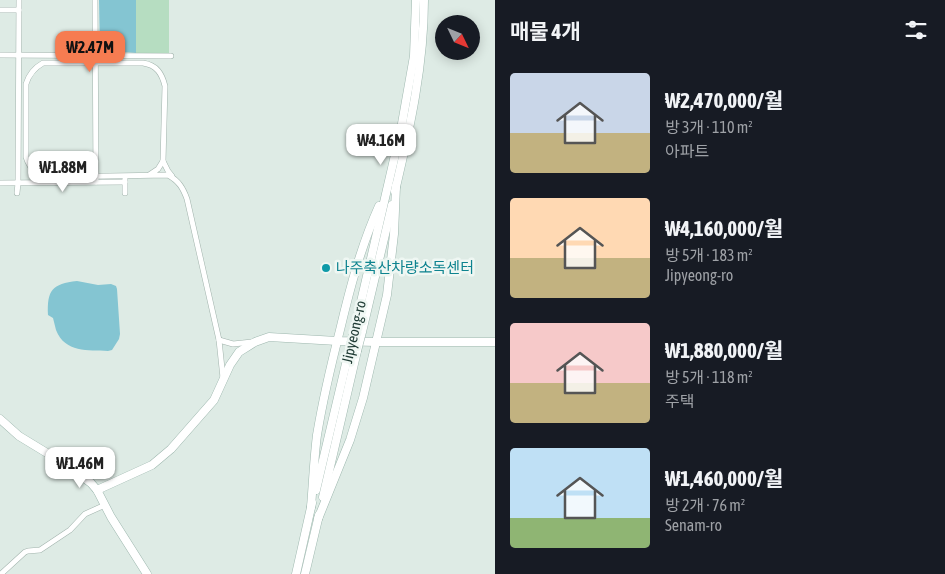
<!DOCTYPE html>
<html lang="ko">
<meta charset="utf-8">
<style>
body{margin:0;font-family:"Asap Condensed","Noto Sans KR",sans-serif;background:#20242c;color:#f1f3f6;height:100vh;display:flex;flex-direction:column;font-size:19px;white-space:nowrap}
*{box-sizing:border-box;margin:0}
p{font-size:16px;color:#9ea1a6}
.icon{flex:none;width:28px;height:28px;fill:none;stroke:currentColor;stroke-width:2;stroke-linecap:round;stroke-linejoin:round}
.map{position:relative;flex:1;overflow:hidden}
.side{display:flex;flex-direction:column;background:#171b24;width:450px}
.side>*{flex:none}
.needle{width:32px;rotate:133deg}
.buttons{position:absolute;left:435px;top:15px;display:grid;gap:10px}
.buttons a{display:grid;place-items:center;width:45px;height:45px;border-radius:50%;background:#171b24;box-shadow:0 2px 12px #0003;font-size:25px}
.price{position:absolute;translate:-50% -42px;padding:0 11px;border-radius:10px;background:#fff;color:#222;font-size:16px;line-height:32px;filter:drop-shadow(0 1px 2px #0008)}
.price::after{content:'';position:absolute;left:50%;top:30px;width:15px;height:11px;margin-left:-8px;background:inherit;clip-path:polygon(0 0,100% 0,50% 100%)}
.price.active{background:#f67c51;color:#111}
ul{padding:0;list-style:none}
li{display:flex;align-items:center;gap:15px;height:125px;padding:0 15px}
li span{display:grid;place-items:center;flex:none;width:140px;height:100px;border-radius:5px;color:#555}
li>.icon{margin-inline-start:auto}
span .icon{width:60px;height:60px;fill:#fffc;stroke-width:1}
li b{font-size:21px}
h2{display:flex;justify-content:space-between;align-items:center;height:60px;padding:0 15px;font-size:21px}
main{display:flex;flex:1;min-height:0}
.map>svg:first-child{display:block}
</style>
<main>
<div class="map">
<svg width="495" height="574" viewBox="0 0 495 574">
<rect width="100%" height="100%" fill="#deebe5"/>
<rect fill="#b6ddc1" x="136" y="0" width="33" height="53"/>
<g fill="#84c5d2">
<polygon points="99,0 136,0 136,53 100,50"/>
<path d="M77,281L98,285L111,284L116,286L117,289L120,334L119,339L112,350L108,351C88,350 65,353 56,330C55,326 54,322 53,318L48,315C47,290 52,284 77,281Z"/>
</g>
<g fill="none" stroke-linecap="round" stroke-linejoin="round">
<g stroke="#a1b3ac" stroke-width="6">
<g id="street">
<polyline points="95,0 96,182"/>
<polyline points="0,10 19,10"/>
<polyline points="0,55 171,56"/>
<polyline points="163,161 168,171 172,176"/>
<path d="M149,175L158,169L163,161L165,86C162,74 157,65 143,63H43C34,68 29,74 26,84V157C30,170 38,176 51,177L168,175C179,181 183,188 187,199L219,340L223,378"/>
<polyline points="125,179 125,193"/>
<polyline points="0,183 125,182"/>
<polyline points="17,193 18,183 19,0"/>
<polyline points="219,340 233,344 252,342"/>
<polyline points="1,574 25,552 28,551 40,550 70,530 85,514 105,505"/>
</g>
</g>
<g stroke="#9db7ae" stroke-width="9">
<g id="secondary">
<path d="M395,191C410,128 424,65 424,0"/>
<polyline points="354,332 401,129 414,56 416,0"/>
<polyline points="362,332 392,205"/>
<polyline points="0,419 19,436 65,464 91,483 97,490 111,517 147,574"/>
<polyline points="97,490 152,465 171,449 214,400 230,365 239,352 255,342 269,337 337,341 376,342 495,342"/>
<polyline points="316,490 349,351"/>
<polyline points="323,497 357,351"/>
<path d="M311,507C313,483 314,459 317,435C323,399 331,365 340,330C350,288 361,246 379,206"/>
<polyline points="318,519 350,440 363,398 387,295 394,234 396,186"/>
<polyline points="296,574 312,503"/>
<polyline points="305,574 319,515"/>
</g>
</g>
<use href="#street" stroke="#fff" stroke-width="5"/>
<use href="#secondary" stroke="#fff" stroke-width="8"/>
<g stroke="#9db7ae" stroke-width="9" stroke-linecap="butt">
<g id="secondary-bridge">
<polyline points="349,351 354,332"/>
<polyline points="357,351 362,332"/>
</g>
</g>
<use href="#secondary-bridge" stroke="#fff" stroke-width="8"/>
</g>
<circle fill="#0f9aa8" stroke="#eff7f3" stroke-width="2" cx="326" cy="268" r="5"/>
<g text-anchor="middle" stroke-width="5" stroke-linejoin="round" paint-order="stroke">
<g font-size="15" fill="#0d838f" stroke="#eff7f3" text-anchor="start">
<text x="336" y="273">나주축산차량소독센터</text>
</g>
<g font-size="15" fill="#1f3b34" stroke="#eff7f3">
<text transform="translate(354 332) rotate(-77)" y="5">Jipyeong-ro</text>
</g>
</g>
</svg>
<div class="buttons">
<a><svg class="needle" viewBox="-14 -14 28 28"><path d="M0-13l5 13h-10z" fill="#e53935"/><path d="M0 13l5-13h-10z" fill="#9ea1a6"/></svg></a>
</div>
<b class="price active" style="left:90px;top:73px">₩2.47M</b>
<b class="price" style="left:381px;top:166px">₩4.16M</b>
<b class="price" style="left:63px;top:193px">₩1.88M</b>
<b class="price" style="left:80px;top:489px">₩1.46M</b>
</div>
<section class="side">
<h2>매물 4개<svg class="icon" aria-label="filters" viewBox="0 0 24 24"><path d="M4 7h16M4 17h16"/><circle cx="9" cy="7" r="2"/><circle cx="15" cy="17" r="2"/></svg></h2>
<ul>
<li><span style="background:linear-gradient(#c9d6e8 60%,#c2b280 0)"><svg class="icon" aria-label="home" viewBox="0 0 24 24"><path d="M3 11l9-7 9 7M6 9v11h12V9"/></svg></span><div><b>₩2,470,000/월</b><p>방 3개 · 110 m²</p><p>아파트</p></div></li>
<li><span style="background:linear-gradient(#ffd9b3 60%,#c2b280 0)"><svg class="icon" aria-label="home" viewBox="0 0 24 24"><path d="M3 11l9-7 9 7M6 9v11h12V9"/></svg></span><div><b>₩4,160,000/월</b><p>방 5개 · 183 m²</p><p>Jipyeong-ro</p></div></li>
<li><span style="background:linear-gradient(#f6c9c9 60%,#c2b280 0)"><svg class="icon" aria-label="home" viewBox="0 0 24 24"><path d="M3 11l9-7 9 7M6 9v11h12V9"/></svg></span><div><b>₩1,880,000/월</b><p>방 5개 · 118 m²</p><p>주택</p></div></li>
<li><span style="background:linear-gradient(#bfe0f5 70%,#8fb573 0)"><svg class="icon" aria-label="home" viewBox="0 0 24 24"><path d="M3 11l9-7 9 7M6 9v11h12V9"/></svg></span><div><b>₩1,460,000/월</b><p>방 2개 · 76 m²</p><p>Senam-ro</p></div></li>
</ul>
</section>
</main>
